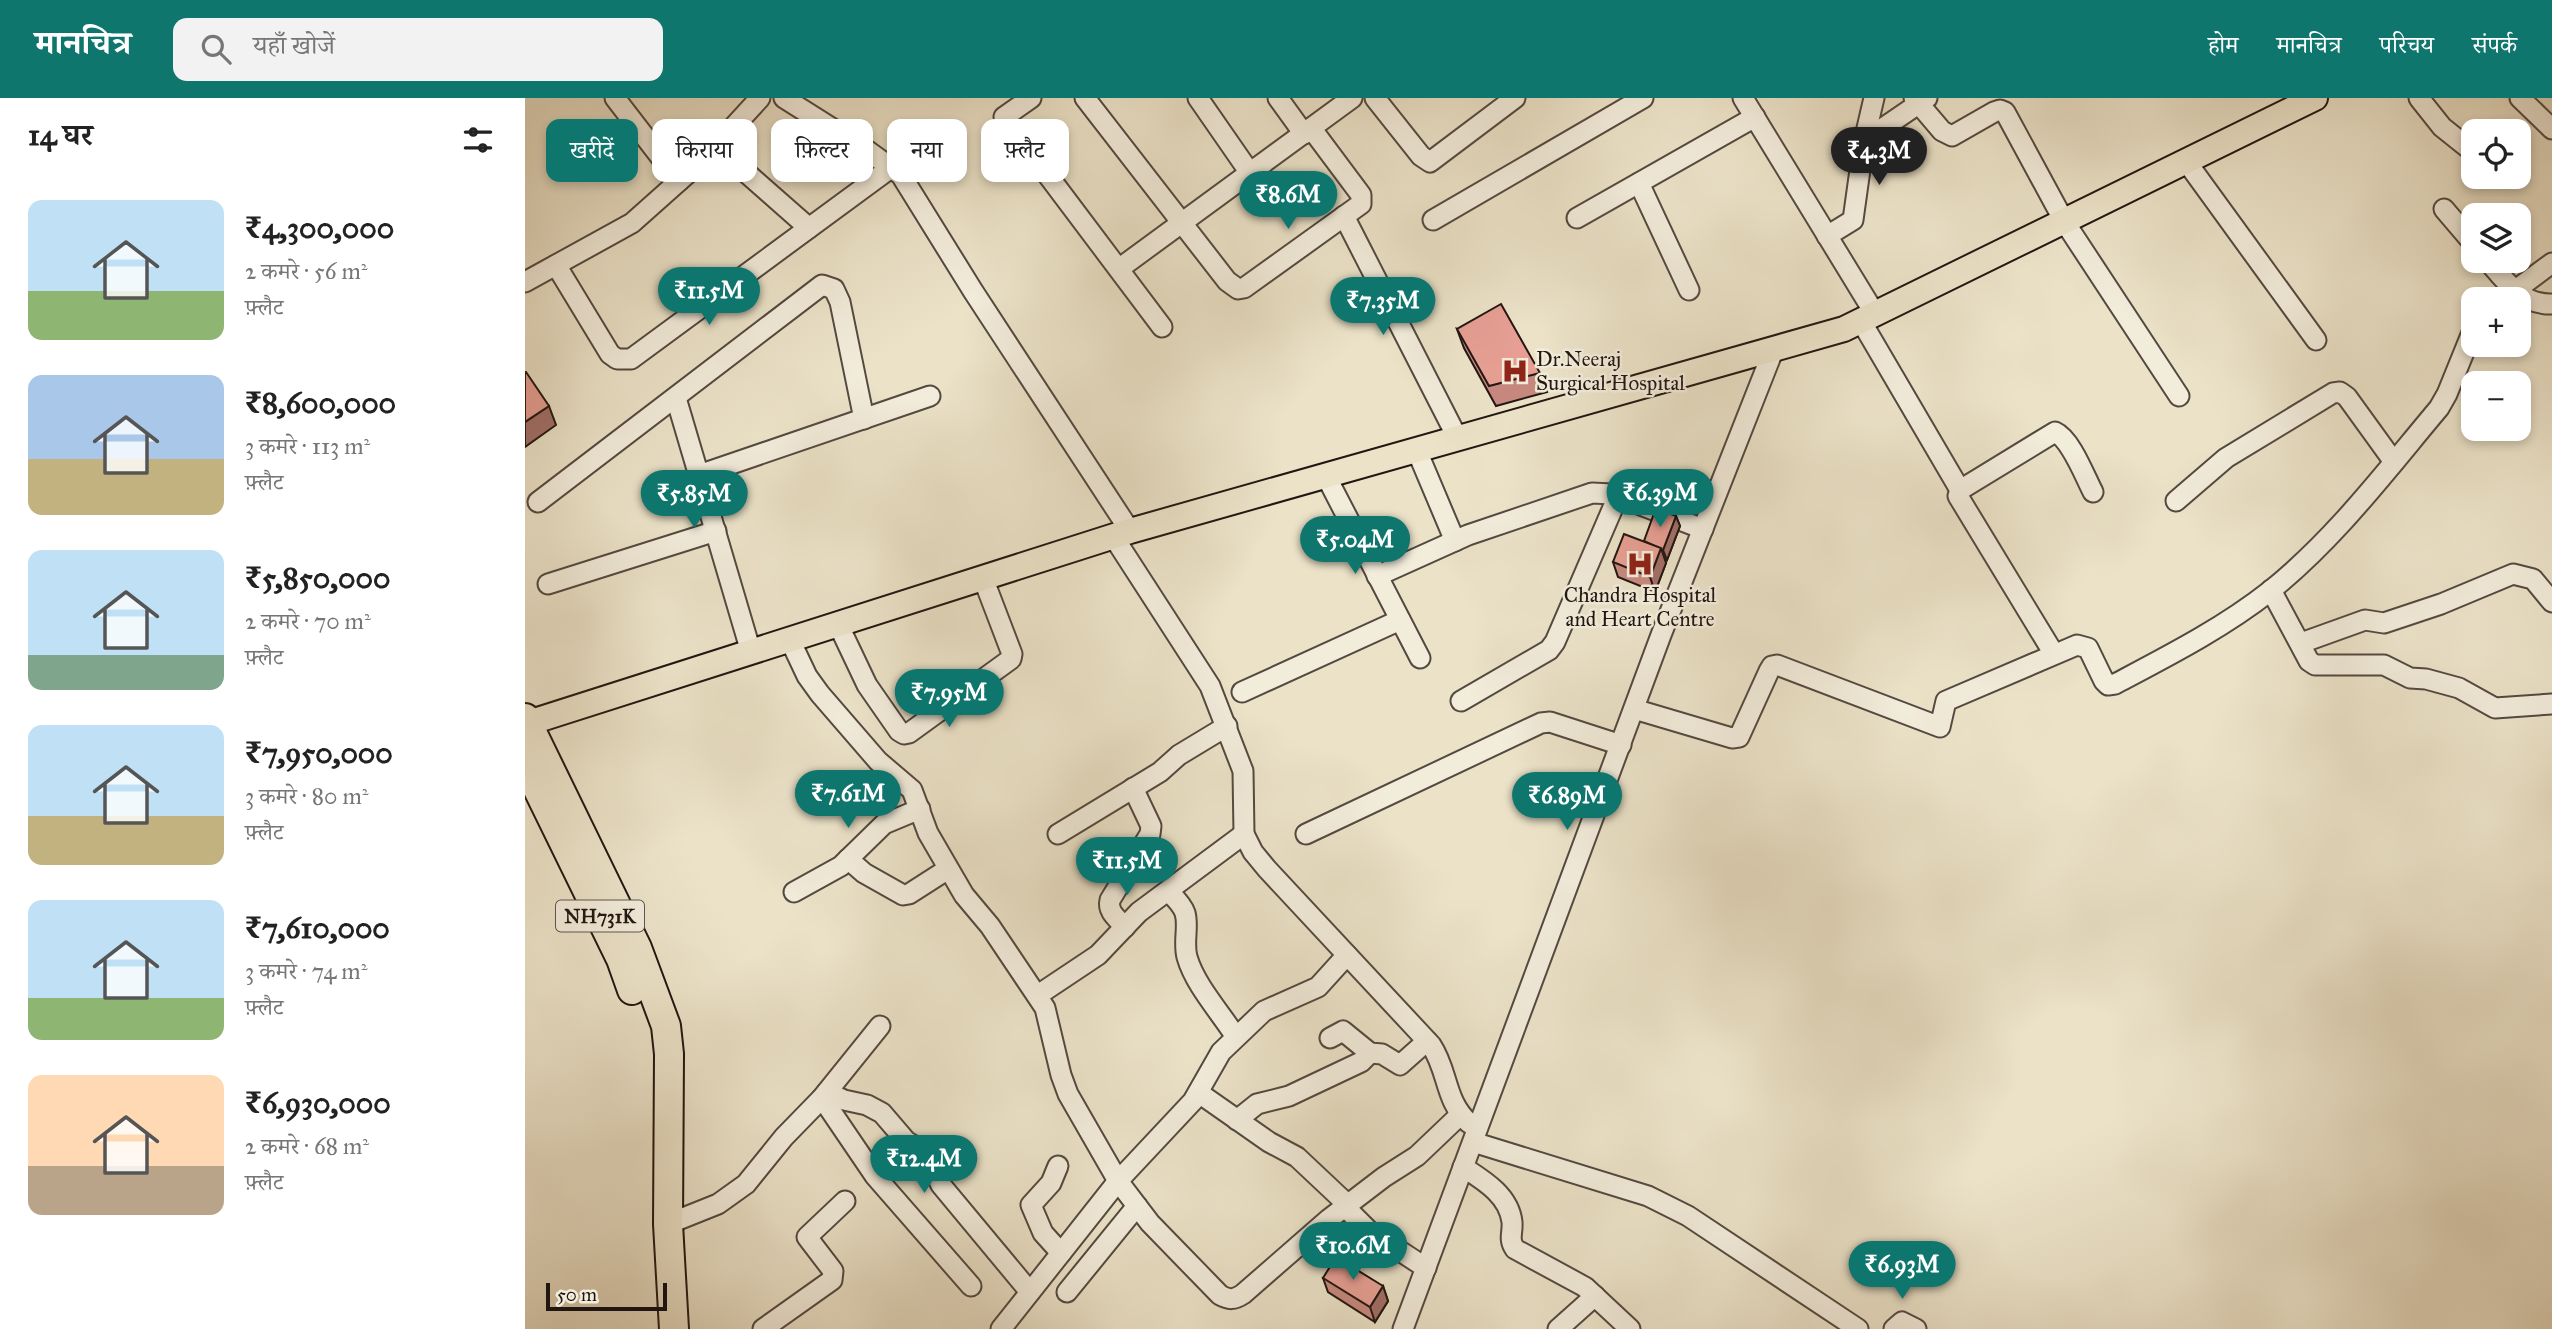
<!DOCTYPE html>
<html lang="hi">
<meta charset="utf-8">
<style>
body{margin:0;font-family:"IM FELL Great Primer","Noto Serif Devanagari",serif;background:#f2f2f2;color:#222;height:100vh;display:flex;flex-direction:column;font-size:26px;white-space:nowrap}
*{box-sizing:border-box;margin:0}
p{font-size:23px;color:#767676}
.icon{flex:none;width:38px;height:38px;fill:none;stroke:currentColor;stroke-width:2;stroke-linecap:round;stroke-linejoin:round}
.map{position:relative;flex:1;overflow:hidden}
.side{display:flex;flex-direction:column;background:#fff;width:525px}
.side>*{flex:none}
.hud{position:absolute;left:21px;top:21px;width:665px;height:63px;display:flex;gap:14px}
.tools{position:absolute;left:1936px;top:21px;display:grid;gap:14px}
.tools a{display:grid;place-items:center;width:70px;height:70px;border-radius:14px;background:#fff;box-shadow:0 4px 10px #0003;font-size:35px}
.scale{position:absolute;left:21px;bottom:18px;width:121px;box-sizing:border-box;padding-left:7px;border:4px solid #221612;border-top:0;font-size:19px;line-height:24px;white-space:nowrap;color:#221612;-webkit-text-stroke:5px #f2ecdb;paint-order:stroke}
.price{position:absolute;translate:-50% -60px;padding:0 16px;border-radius:24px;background:#0f766e;color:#fff;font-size:23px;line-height:46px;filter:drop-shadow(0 2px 4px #0008)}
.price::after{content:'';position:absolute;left:50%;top:42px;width:21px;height:16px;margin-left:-10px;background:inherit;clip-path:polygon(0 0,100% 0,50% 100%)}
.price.current{background:#222;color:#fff}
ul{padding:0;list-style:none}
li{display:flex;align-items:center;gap:21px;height:175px;padding:0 28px}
li span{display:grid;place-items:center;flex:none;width:196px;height:140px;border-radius:14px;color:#555}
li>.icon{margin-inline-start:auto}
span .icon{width:84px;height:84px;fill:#fffc;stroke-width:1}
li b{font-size:30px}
h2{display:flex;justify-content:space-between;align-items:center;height:84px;padding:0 28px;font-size:30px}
.tag{padding:0 24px;border-radius:14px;background:#fff;box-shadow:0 4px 10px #0003;font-size:24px;line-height:63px}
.tag.current{background:#0f766e;color:#fff}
header{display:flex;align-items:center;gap:42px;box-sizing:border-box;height:98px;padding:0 35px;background:#0f766e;color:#fff}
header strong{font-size:33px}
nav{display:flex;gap:38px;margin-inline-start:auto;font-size:24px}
.search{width:490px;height:63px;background:#f2f2f2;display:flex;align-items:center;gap:18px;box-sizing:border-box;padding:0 24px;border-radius:14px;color:#767676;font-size:26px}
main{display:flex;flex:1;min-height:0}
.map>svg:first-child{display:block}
</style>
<header>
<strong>मानचित्र</strong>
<div class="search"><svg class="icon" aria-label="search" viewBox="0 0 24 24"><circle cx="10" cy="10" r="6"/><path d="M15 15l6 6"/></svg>यहाँ खोजें</div>
<nav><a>होम</a><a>मानचित्र</a><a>परिचय</a><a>संपर्क</a></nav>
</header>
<main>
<section class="side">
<h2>14 घर<svg class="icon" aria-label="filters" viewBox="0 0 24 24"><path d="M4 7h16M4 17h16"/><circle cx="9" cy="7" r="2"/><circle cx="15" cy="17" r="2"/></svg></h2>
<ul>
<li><span style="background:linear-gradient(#bfe0f5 65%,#8fb573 0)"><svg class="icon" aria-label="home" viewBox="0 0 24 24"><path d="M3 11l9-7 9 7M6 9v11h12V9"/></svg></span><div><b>₹4,300,000</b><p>2 कमरे · 56 m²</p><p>फ़्लैट</p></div></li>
<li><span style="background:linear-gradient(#a9c7e8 60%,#c2b280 0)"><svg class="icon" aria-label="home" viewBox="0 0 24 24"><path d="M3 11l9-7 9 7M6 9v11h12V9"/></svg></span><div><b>₹8,600,000</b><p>3 कमरे · 113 m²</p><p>फ़्लैट</p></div></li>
<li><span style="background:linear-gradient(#bfe0f5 75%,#7fa58c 0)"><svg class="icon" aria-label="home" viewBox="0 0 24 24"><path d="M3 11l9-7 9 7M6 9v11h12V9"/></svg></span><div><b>₹5,850,000</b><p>2 कमरे · 70 m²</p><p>फ़्लैट</p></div></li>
<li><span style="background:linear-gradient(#bfe0f5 65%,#c2b280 0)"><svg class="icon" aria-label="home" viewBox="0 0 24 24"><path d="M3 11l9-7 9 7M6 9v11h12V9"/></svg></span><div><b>₹7,950,000</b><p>3 कमरे · 80 m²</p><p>फ़्लैट</p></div></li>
<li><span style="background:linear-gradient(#bfe0f5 70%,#8fb573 0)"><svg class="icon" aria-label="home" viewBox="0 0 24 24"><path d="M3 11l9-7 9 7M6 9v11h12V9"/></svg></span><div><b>₹7,610,000</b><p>3 कमरे · 74 m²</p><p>फ़्लैट</p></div></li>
<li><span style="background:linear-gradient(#ffd9b3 65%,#b9a48a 0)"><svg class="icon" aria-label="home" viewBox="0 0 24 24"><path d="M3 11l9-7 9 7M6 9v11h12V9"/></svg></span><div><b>₹6,930,000</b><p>2 कमरे · 68 m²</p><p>फ़्लैट</p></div></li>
</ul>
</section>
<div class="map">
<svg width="2027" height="1231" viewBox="0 0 2027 1231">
<rect width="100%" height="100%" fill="#ebe2c8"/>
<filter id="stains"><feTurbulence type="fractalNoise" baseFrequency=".00286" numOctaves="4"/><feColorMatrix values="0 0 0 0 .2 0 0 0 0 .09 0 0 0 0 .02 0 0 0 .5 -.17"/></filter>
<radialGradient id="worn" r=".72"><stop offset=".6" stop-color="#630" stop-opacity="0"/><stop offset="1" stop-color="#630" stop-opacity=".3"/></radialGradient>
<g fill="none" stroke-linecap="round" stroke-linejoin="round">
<g stroke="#544940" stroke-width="23">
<g id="minor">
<polyline points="90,0 154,83"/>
<polyline points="259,0 343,53 376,77 448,193 605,433"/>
<polyline points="506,0 479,19 637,229"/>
<polyline points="560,0 702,183 713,191 719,190 836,106 836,97 786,30"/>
<polyline points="673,0 725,75"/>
<polyline points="753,0 779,36"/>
<polyline points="850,0 896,58 905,64 990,0"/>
<polyline points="1218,0 1350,216"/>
<polyline points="1389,0 1417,33 1427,38 1469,14 1475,12 1480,14 1539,123 1654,298"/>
<polyline points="1894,0 1917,29 1942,49"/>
<polyline points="1995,0 2027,31"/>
<polyline points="1339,43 1402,0"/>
<polyline points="191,48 284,130"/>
<polyline points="1661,63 1791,242"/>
<polyline points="1114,85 1164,192"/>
<polyline points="1919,111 1948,145"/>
<polyline points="819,118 933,341"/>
<polyline points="1052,120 1230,19"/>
<polyline points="908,122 1118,0"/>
<polyline points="1302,138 1328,122 1339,43 1349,0"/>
<path d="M1963,163C1980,183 1997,207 2027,206"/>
<polyline points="31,167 85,256 92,261 106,261 367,69"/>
<polyline points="595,170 827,0"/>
<polyline points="0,184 107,125 180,60 235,0"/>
<polyline points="1980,200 2027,165"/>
<polyline points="1336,223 1435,392"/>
<polyline points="151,300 226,554"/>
<polyline points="892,353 930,443"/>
<polyline points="174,377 405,298"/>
<polyline points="801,378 895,560"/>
<polyline points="1651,403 1701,360 1808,295 1815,294 1822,299 1869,364"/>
<polyline points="13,404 297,187 309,191 315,204 339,321"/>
<path d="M588,438L685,588L718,673L719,736L728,754L742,771L906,947C924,974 919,1002 944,1025"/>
<polyline points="852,478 943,437 1067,395 1087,396 1178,431"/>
<polyline points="23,486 191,433"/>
<polyline points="1746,492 1784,563 1790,567 1859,567 1885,580 1901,581 1934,590 1970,610 2027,606"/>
<polyline points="313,526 342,587 374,633 379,636 384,635 486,561 487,556 458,480"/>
<path d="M265,542L282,578L295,596L353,663L387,692L403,735L439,797L465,828L520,910L536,977L543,996L593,1083L625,1125L695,1197C704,1202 709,1202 718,1196L804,1121L859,1079L892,1058L935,1017"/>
<polyline points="1776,545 1840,522 1859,525 1916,506 1988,476 2008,481 2027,504"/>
<path d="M1529,556L1433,398L1435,392L1530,334C1546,341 1560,379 1568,394"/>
<polyline points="717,594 875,522"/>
<polyline points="936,603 1024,552 1030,544 1093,398"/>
<path d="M1109,611L1207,640L1214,639L1244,573L1247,568L1252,567L1415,629L1421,603L1552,547L1563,550L1579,583L1583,587L1590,586C1643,558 1698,530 1745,493C1810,441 1861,373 1914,310L1922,296L1948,232"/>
<polyline points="533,736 635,674 654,657 702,628"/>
<polyline points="781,736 1016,625 1025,624 1096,647"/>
<polyline points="323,761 339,775 378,797 384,796 423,771"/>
<path d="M643,793C649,799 657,806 660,815C664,828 658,844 662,859C670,887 695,914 711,939"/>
<polyline points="269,794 316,768 359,726 395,711"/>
<path d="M600,829C593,821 582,814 585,802L625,736L626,728L608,690"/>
<polyline points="513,897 573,857 614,814 719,736"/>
<polyline points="805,940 818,933 845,955 857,956 875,967 902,943"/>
<polyline points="302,994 319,1002 342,1007 357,1015 381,1043 391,1049 406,1065 416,1087 505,1194"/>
<polyline points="674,995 744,1044 772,1059 823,1107"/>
<polyline points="297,1000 350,1078 446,1188"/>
<polyline points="712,1022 732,1006 764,998 836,964 845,955"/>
<polyline points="948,1044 1123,1098 1163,1118 1333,1231"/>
<polyline points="533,1068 526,1085 506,1107 518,1135 536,1155"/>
<path d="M938,1069C958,1082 984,1097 987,1124C988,1135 983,1141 990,1151L1060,1189L1105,1231"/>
<polyline points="820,1109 843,1132 901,1170"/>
<polyline points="143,1126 193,1106 221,1086 259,1039 297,1000 355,928"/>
<polyline points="542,1194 612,1108"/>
<polyline points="238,1231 307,1182 308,1173 282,1139 320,1103"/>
<polyline points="476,1231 593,1083 668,1003 696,954 739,913 793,889 822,857"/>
<polyline points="878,1231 1136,537 1248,253"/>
<polyline points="1033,1231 1070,1198"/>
<polyline points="1369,1231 1377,1224 1391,1231"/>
</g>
</g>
<g stroke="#221612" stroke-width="28">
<polyline id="major" points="0,626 605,433 1319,231 1790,0"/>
</g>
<g stroke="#221612" stroke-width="32">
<g id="highway">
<polyline points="0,620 112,850 141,928 144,956 143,1126 149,1231"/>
<polyline points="0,665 96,861 107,892"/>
</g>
</g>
<use href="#minor" stroke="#f2ecdb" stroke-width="19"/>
<use href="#major" stroke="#ebe2c8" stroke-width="24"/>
<use href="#highway" stroke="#ebe2c8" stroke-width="28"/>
</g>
<g fill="#c7897f" stroke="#221612" stroke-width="2">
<polygon points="932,231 1015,275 1022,294 971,308 939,250"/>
<polygon points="1151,418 1155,428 1142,462 1140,462 1141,465 1130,494 1093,479 1088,464 1119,443"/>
<polygon points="798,1180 858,1188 863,1203 850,1224 803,1194"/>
</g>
<g fill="#a26f68" stroke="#221612" stroke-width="2">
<polygon points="24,308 31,327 0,349 0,324"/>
<polygon points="1151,418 1155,428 1142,462 1138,452"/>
<polygon points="1136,450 1141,465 1130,494 1125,479"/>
<polygon points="858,1188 863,1203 850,1224 845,1209"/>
</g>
<g fill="#e79f94" stroke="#221612" stroke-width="2">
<polygon points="976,206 1015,275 964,288 932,231"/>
<polygon points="0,274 1,274 24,308 0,324"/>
<polygon points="1131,410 1151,418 1138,452 1119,443"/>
<polygon points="1099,436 1136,450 1125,479 1088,464"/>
<polygon points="811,1159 858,1188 845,1209 798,1180"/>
</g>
<defs>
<g id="hospital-bare" transform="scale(2.1)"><path d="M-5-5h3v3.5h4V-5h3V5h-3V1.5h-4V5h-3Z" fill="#8f2418" stroke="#f2ecdb" stroke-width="2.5" paint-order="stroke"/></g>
</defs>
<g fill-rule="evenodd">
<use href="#hospital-bare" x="990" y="273"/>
<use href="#hospital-bare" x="1115" y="466"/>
</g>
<g text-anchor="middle" stroke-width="5" stroke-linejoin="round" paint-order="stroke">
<rect fill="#f2ecdb" stroke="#60564e" stroke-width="2" x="31" y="802.5" width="88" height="31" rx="5"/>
<g font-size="19" font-weight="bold" fill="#221612">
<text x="75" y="825">NH731K</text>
</g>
<g font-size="21" fill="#221612" stroke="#f2ecdb" text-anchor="start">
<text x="1011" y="268">Dr.Neeraj<tspan x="1011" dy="24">Surgical Hospital</tspan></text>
<text x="1115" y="504" text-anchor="middle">Chandra Hospital<tspan x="1115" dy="24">and Heart Centre</tspan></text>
</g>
</g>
<rect width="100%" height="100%" filter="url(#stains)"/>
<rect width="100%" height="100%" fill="url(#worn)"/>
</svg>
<div class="tools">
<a><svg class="icon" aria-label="locate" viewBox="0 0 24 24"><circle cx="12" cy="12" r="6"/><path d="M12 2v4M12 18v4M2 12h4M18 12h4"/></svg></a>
<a><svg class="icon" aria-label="layers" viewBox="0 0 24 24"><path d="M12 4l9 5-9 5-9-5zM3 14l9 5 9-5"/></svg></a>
<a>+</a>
<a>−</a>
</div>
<div class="scale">50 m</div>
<b class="price current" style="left:1354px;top:89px">₹4.3M</b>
<b class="price" style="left:763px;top:133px">₹8.6M</b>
<b class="price" style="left:184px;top:229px">₹11.5M</b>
<b class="price" style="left:858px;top:239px">₹7.35M</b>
<b class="price" style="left:1135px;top:431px">₹6.39M</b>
<b class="price" style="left:169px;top:432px">₹5.85M</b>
<b class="price" style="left:830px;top:478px">₹5.04M</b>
<b class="price" style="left:424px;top:631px">₹7.95M</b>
<b class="price" style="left:323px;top:732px">₹7.61M</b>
<b class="price" style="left:1042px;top:734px">₹6.89M</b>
<b class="price" style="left:602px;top:799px">₹11.5M</b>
<b class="price" style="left:399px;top:1097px">₹12.4M</b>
<b class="price" style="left:828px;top:1184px">₹10.6M</b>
<b class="price" style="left:1377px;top:1203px">₹6.93M</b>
<div class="hud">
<a class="tag current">खरीदें</a>
<a class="tag">किराया</a>
<a class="tag">फ़िल्टर</a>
<a class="tag">नया</a>
<a class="tag">फ़्लैट</a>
</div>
</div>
</main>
